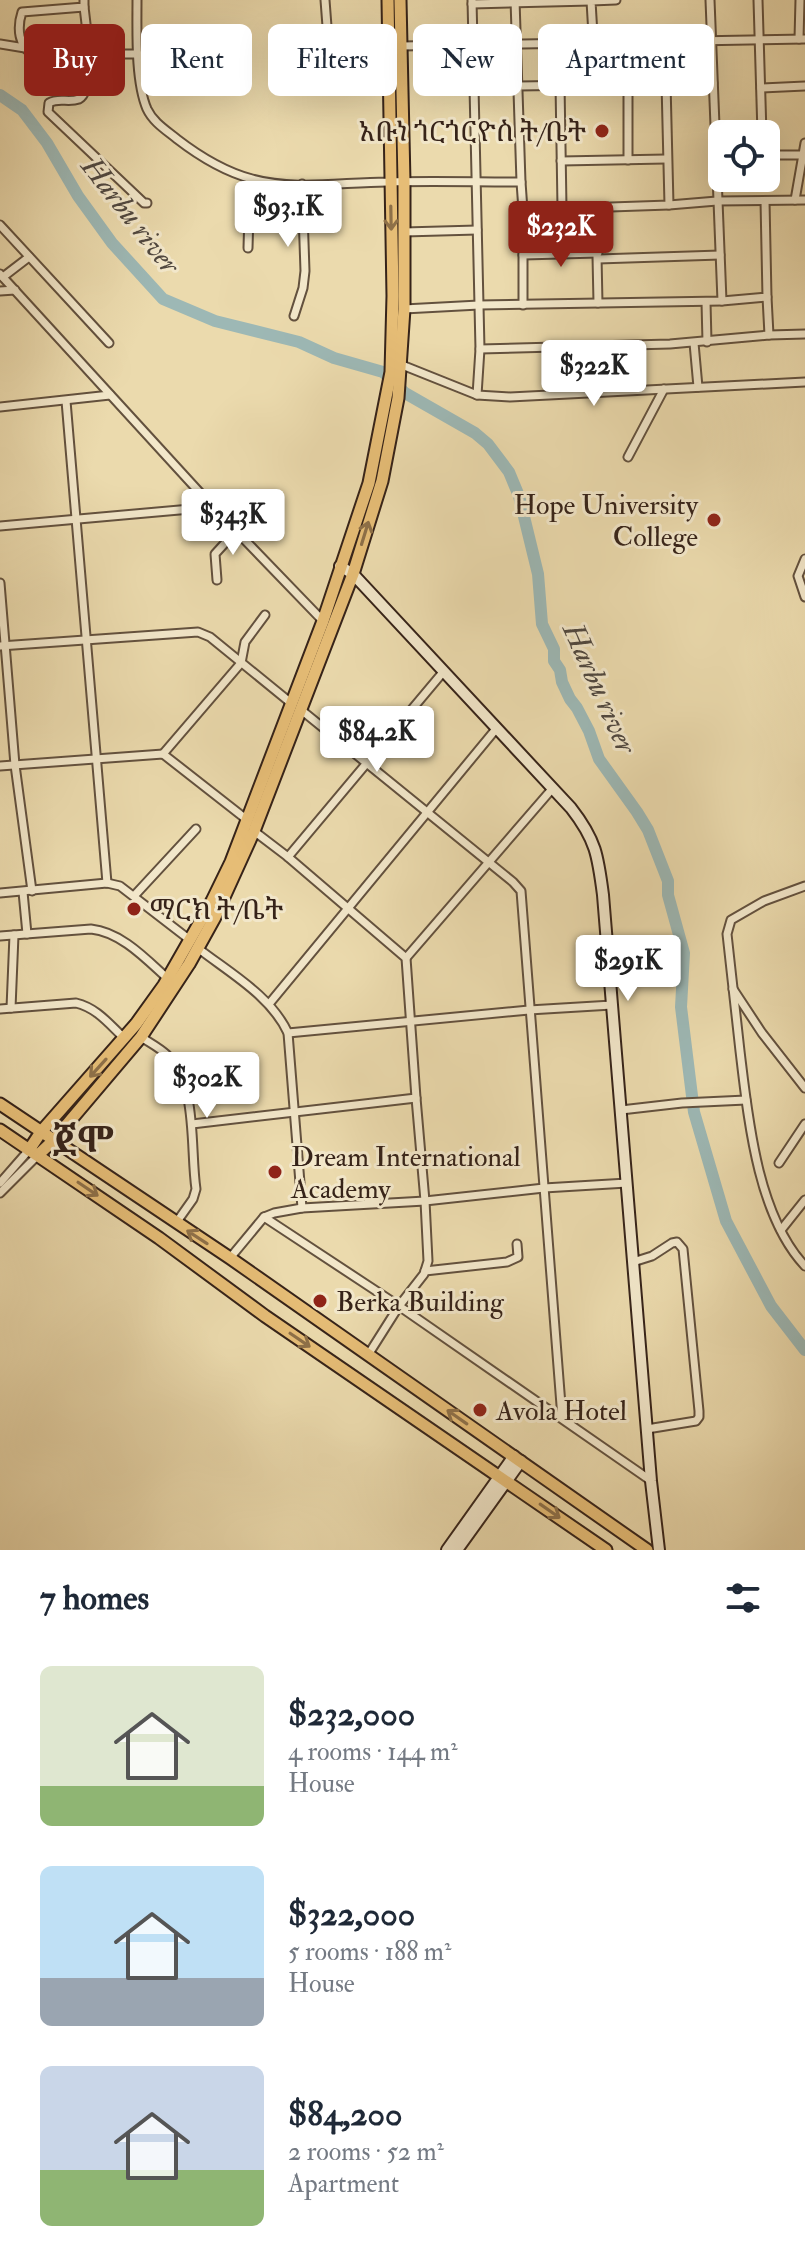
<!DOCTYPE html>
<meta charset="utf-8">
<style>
body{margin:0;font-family:"IM FELL Double Pica","Noto Serif Ethiopic",serif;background:#f6f6f7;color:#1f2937;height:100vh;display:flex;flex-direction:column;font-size:30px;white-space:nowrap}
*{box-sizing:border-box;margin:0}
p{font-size:26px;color:#747a83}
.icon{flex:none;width:44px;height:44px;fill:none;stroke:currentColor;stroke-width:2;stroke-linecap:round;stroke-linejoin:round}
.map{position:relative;height:1550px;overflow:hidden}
.drawer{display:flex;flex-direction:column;background:#fff;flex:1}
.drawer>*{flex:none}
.banner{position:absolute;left:24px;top:24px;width:758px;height:72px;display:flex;gap:16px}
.tools{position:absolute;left:708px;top:120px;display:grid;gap:16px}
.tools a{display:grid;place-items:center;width:72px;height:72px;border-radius:12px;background:#fff;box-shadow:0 8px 32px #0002;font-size:40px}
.price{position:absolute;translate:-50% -68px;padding:0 18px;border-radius:8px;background:#fff;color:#222;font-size:26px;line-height:52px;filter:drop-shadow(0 2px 4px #0008)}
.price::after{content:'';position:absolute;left:50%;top:48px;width:24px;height:18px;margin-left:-12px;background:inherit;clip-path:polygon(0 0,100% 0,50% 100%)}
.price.selected{background:#8f2418;color:#fff}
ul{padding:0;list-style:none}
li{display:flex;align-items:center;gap:24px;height:200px;padding:0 40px}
li span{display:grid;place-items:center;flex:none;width:224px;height:160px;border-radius:12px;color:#555}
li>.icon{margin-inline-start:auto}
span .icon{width:96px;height:96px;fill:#fffc;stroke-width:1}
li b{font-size:34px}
h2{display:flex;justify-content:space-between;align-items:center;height:96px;padding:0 40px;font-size:34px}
.pill{padding:0 28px;border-radius:12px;background:#fff;box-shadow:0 8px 32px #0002;font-size:28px;line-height:72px}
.pill.selected{background:#8f2418;color:#fff}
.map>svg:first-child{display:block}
</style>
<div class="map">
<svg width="805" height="1550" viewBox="0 0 805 1550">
<rect width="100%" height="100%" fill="#ebdaad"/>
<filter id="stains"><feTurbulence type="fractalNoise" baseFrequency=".0025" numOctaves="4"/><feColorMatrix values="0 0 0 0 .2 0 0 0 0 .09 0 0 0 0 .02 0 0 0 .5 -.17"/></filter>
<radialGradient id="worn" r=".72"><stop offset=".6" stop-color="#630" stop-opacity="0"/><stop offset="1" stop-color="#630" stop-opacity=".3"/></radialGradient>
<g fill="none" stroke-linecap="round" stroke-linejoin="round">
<polyline stroke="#9db8b5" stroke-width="12" points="0,95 22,110 47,143 78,196 112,243 163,299 215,321 299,342 334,358 383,372 405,393 475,433 488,444 509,472 519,496 538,574 542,624 554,649 554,661 560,670 562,682 570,699 577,708 589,731 599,759 637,812 648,830 668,881 668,895 684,953 681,1007 694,1112 726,1221 771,1306 805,1350"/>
<g stroke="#63513e" stroke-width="11">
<g id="street">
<path d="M84,0V7L22,12C17,27 18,48 34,54H138"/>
<path d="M137,0C137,31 135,81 147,109C153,122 166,130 177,139C199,156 226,172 252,179C295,191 343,182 387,182C431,181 476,182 521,182L523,210L669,205L717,201L805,200"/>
<polyline points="325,0 331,79"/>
<polyline points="472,0 480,349 477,395"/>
<polyline points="515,0 521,182"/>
<polyline points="758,0 762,134"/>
<polyline points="472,4 591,1"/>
<path d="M84,7C86,24 96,91 79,99C68,103 59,97 49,103L48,112L144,203H147"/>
<polyline points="799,39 800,0"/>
<polyline points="0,44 25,48"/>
<polyline points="402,46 805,39"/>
<polyline points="666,83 669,205"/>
<polyline points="560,84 562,208"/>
<polyline points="519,86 713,83"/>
<polyline points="596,86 591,1 616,0"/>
<polyline points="761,88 805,86"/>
<polyline points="766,155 803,155"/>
<polyline points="628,160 628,85"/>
<polyline points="561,161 666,159"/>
<polyline points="795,200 805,143"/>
<polyline points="596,209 598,303"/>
<polyline points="0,225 109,343"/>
<polyline points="404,232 477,230"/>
<polyline points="248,248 250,179"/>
<polyline points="523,255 598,253"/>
<polyline points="598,259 720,255"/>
<polyline points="0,274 213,507 323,621"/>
<polyline points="3,277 29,257"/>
<polyline points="0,291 15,290"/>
<polyline points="767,297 769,335"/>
<polyline points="722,301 767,297 765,201"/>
<polyline points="706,302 707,342"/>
<polyline points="523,305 523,210"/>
<polyline points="404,309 479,305 722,301 710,0"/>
<polyline points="294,316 303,288 305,271 302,184"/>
<polyline points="694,343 698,387"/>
<polyline points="480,349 670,344 769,335 805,334"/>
<polyline points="397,363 477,395 510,397 805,382"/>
<polyline points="66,401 107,883"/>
<polyline points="0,407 110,395"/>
<polyline points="628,457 664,389"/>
<polyline points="0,526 213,507"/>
<polyline points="805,559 798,576 805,597"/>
<polyline points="217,580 215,554 236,531"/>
<polyline points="0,583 15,765 32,891"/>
<polyline points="0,646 198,632 210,637 291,703"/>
<polyline points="300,709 513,882 521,891 562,1418"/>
<polyline points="163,754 241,663 245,642 265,615"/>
<polyline points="0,766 163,754 246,819"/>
<polyline points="254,831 288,857 406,958 416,1098 425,1201 428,1261 424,1274 399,1306 650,1480"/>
<polyline points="288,857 444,671"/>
<path d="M805,886L764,901L731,920L727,934C731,973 736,1012 740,1051C748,1117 757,1215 805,1266"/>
<polyline points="23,892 27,934"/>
<polyline points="0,893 107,883 120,886 190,940"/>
<polyline points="134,896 196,829"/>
<path d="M0,936L91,929C121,932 146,959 167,978"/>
<path d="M199,949C230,973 271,996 288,1033L302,1208"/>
<polyline points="406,958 552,789"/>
<polyline points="733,989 762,1033 805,1088"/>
<polyline points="269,1004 496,729"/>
<polyline points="11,1008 14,935"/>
<path d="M0,1009L76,1003C97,1008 109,1024 124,1038"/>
<polyline points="288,1033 529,1010 612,1005"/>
<path d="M141,1037C150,1043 160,1048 167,1055C198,1084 190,1150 196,1189L193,1199L176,1223"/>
<polyline points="621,1110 682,1103 746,1100"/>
<polyline points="192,1124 416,1098"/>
<polyline points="779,1163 805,1124"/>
<polyline points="0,1183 29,1150"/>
<polyline points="0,1193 38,1155"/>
<polyline points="264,1217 399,1306 368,1355"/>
<polyline points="781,1230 805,1200"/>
<polyline points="230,1258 264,1217 274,1213 302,1208 425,1201 544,1188 627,1183"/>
<polyline points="633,1262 652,1256 672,1243 677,1242 683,1249 699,1411 699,1417 696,1421 647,1429"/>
<polyline points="425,1271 507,1262 518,1257 517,1244"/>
</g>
</g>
<g stroke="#362319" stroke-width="14">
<g id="secondary">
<path d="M340,566L353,574L571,808C596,840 598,856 603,895L651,1481L659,1550"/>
<polyline points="447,1550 514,1456"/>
<polyline points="457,1550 521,1461"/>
</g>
</g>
<g stroke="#362319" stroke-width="15">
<g id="primary">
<polyline points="0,1104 230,1258 647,1550"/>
<polyline points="0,1130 159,1238 265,1316 606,1550"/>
<polyline points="29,1150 41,1132 136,1024 164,985 212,901 231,862 323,621 369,483 391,372 393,296 388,0"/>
<polyline points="38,1155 53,1141 141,1037 189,964 215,917 254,831 353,574 382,481 398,398 404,309 404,182 400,0"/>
</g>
</g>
<use href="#street" stroke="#f2e7ca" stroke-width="7"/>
<use href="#secondary" stroke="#f2e7ca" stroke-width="10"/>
<use href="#primary" stroke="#e6bd76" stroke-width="11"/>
</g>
<defs><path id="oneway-shaft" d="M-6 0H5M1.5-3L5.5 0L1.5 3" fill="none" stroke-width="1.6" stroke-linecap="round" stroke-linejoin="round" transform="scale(2)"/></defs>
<g stroke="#8e7048">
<use href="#oneway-shaft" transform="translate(391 218) rotate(89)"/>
<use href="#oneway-shaft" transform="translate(365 533) rotate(-73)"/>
<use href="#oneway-shaft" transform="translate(98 1068) rotate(132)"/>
<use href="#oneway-shaft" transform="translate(88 1189) rotate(34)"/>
<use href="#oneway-shaft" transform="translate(197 1237) rotate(-147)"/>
<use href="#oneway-shaft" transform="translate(300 1340) rotate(34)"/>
<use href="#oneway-shaft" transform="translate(457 1417) rotate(-145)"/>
<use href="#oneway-shaft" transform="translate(550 1511) rotate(35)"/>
</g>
<g fill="#8f2418" stroke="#f2e7ca" stroke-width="3">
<circle cx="602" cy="131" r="8"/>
<circle cx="714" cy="520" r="8"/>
<circle cx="134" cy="909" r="8"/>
<circle cx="275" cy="1172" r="8"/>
<circle cx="320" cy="1301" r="8"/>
<circle cx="480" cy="1410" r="8"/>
</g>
<g text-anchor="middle" stroke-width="6" stroke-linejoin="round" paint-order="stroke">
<g font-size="28" fill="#362319" stroke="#f2e7ca" text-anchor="start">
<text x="586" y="141" text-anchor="end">አቡነ ጎርጎርዮስ ት/ቤት</text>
<text x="698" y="514" text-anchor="end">Hope University<tspan x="698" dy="32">College</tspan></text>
<text x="150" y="919">ማርክ ት/ቤት</text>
<text x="291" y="1166">Dream International<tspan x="291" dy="32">Academy</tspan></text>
<text x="336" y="1311">Berka Building</text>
<text x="496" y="1420">Avola Hotel</text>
</g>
<g font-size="30" font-style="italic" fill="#504840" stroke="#f2e7ca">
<text transform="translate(131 215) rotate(52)" y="10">Harbu river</text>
<text transform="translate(600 688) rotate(66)" y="10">Harbu river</text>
</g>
<g font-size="36" font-weight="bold" fill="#362319" stroke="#f2e7ca">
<text x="83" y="1152">ጀሞ</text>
</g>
</g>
<rect width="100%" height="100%" filter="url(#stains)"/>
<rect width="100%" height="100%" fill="url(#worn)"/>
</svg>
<div class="tools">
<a><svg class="icon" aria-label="locate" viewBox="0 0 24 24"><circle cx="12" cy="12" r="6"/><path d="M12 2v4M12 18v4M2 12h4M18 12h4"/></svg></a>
</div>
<b class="price" style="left:288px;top:249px">$93.1K</b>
<b class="price selected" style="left:561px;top:269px">$232K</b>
<b class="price" style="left:594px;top:408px">$322K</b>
<b class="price" style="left:233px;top:557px">$343K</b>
<b class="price" style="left:377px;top:774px">$84.2K</b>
<b class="price" style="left:628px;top:1003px">$291K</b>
<b class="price" style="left:207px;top:1120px">$302K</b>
<div class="banner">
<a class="pill selected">Buy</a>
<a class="pill">Rent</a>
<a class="pill">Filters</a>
<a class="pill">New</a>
<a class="pill">Apartment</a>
</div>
</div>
<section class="drawer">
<h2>7 homes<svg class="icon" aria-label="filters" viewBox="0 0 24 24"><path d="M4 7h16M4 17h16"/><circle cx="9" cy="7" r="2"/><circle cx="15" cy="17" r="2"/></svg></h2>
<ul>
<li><span style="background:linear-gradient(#dfe7d0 75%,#8fb573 0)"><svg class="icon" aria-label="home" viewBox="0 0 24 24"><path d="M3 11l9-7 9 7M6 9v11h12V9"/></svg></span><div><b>$232,000</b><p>4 rooms · 144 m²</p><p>House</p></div></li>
<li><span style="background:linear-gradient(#bfe0f5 70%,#9aa5b1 0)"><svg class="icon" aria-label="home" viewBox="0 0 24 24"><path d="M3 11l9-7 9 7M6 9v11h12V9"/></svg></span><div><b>$322,000</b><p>5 rooms · 188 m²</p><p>House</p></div></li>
<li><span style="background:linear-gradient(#c9d6e8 65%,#8fb573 0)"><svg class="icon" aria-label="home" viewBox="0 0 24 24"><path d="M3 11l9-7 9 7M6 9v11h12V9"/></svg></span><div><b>$84,200</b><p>2 rooms · 52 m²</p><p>Apartment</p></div></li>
</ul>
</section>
